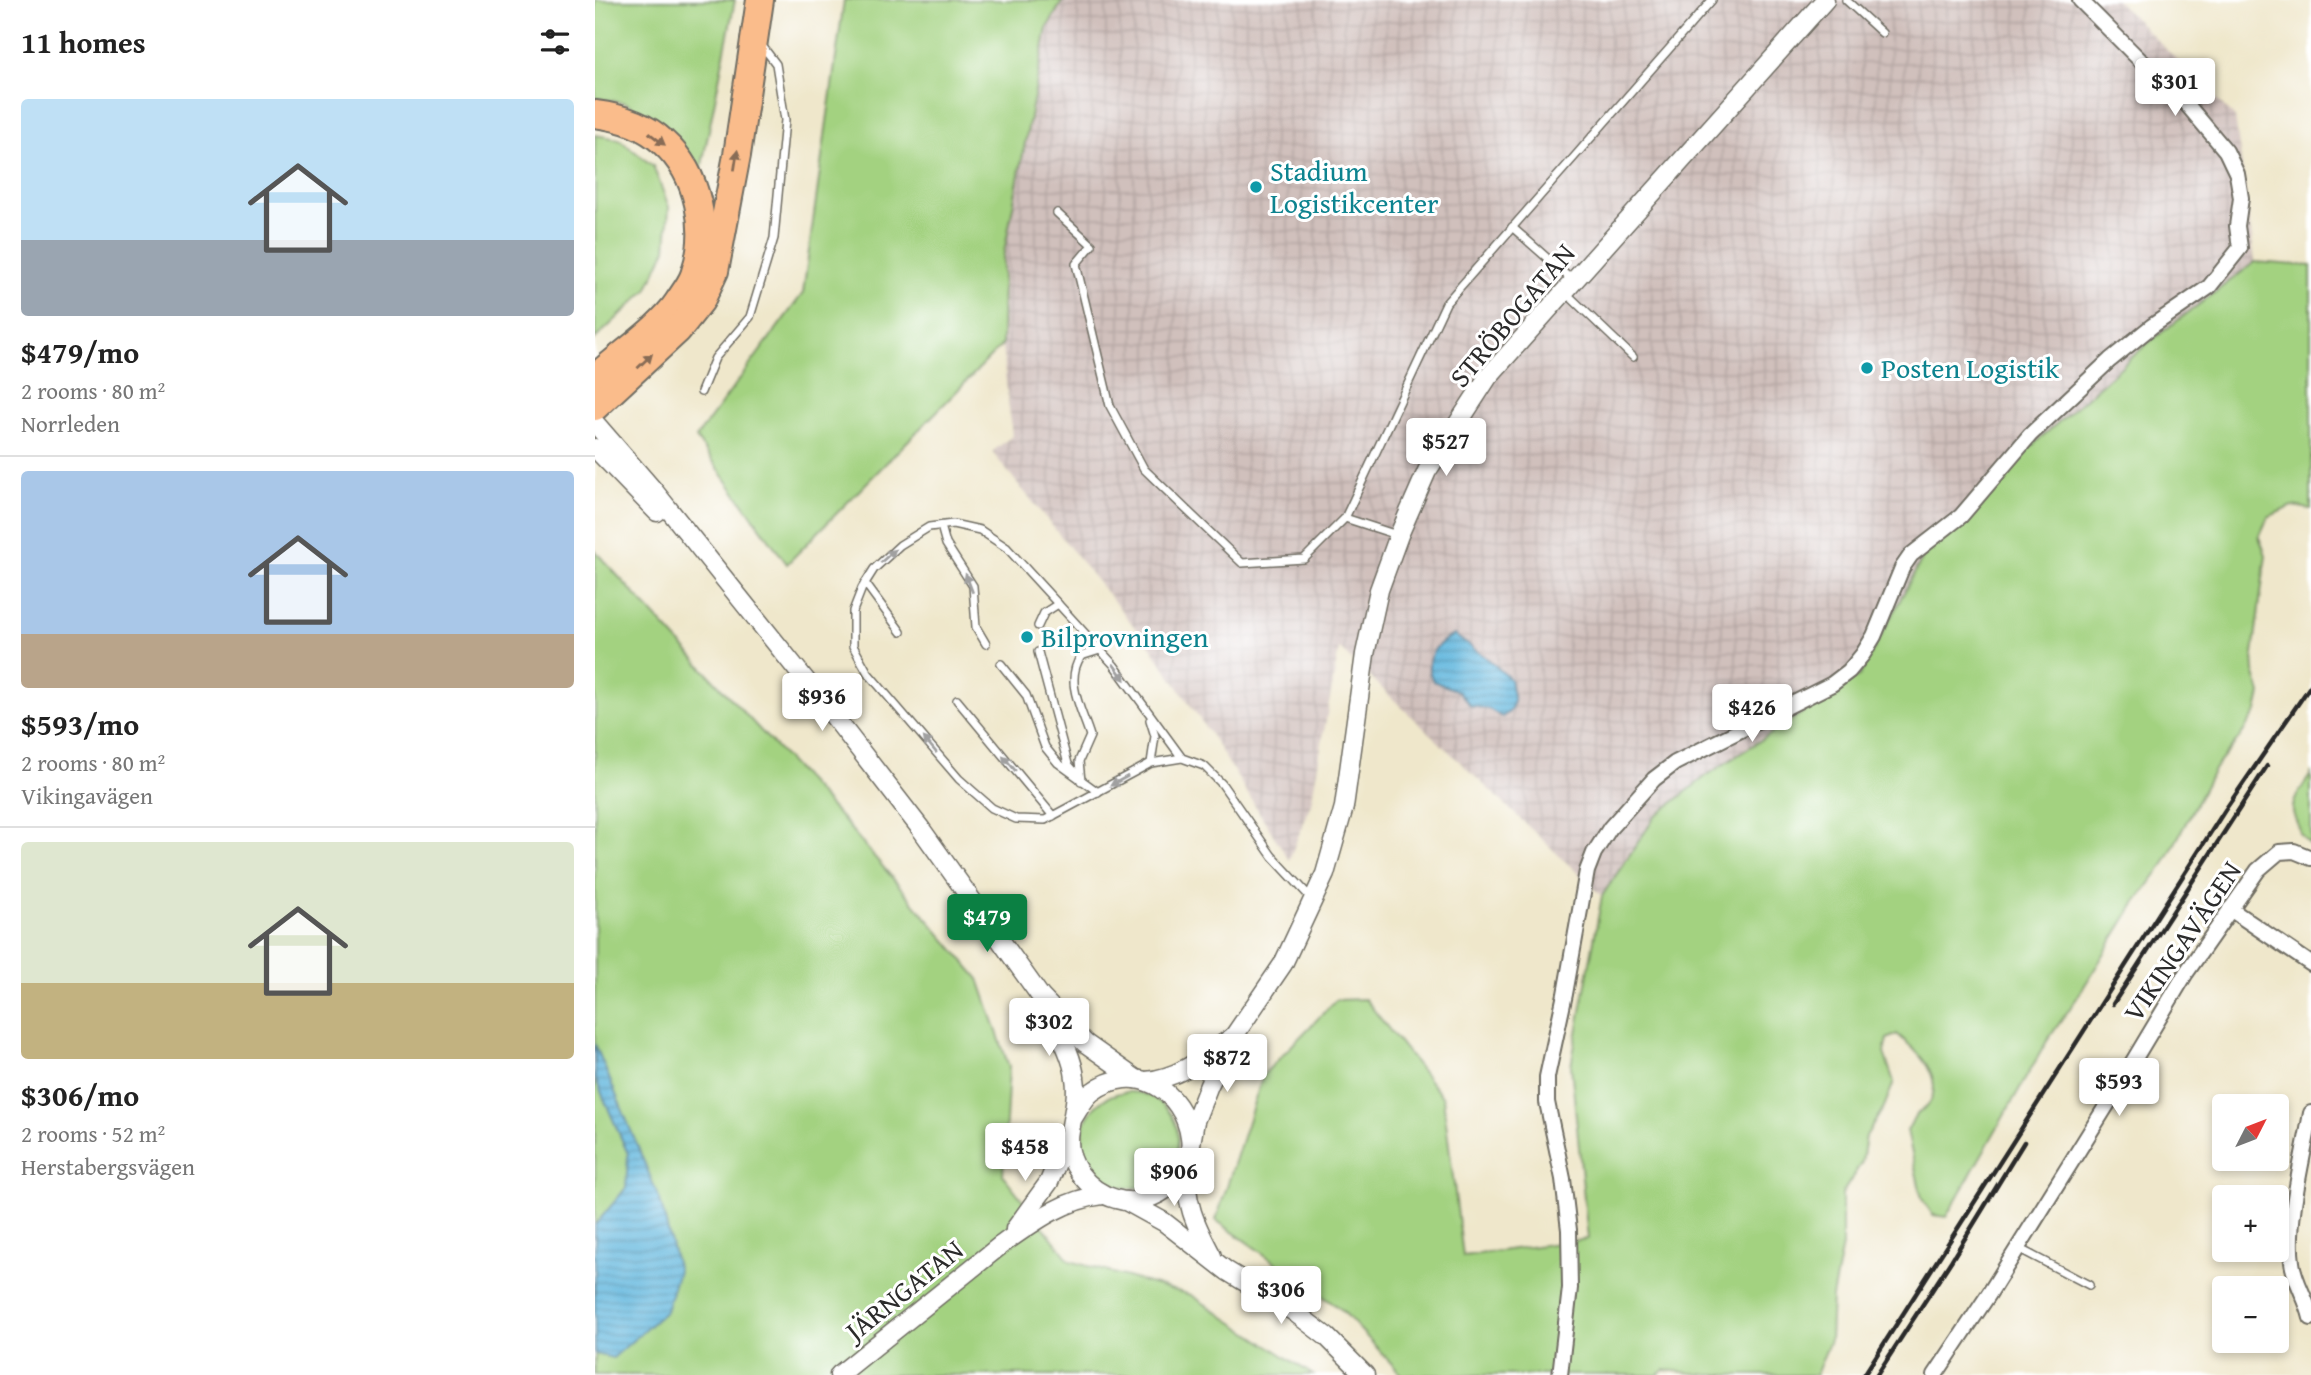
<!DOCTYPE html>
<meta charset="utf-8">
<style>
body{margin:0;font-family:"Gentium Book Plus",serif;background:#f6f6f6;color:#222;height:100vh;display:flex;flex-direction:column;font-size:26px;white-space:nowrap}
*{box-sizing:border-box;margin:0}
p{font-size:23px;color:#767676}
.icon{flex:none;width:38px;height:38px;fill:none;stroke:currentColor;stroke-width:2;stroke-linecap:round;stroke-linejoin:round}
.map{position:relative;flex:1;overflow:hidden}
.details{display:flex;flex-direction:column;background:#fff;width:595px}
.details>*{flex:none}
.needle{width:46px;rotate:48deg}
.buttons{position:absolute;left:1617px;top:1094px;display:grid;gap:14px}
.buttons a{display:grid;place-items:center;width:77px;height:77px;border-radius:7px;background:#fff;box-shadow:0 4px 10px #0003;font-size:35px}
.price{position:absolute;translate:-50% -60px;padding:0 16px;border-radius:7px;background:#fff;color:#222;font-size:23px;line-height:46px;filter:drop-shadow(0 2px 4px #0008)}
.price::after{content:'';position:absolute;left:50%;top:42px;width:21px;height:16px;margin-left:-10px;background:inherit;clip-path:polygon(0 0,100% 0,50% 100%)}
.price.selected{background:#0b8043;color:#fff}
ul{padding:0;list-style:none}
li{display:grid;align-content:center;gap:14px;height:371px;padding:0 21px}
li+li{border-top:2px solid #e0e0e0}
li span{display:grid;place-items:center;height:217px;border-radius:7px;color:#555}
li>.icon{margin-inline-start:auto}
span .icon{width:126px;height:126px;fill:#fffc;stroke-width:1}
li b{font-size:30px}
h2{display:flex;justify-content:space-between;align-items:center;height:84px;padding:0 21px;font-size:30px}
main{display:flex;flex:1;min-height:0}
.map>svg:first-child{display:block}
</style>
<main>
<section class="details">
<h2>11 homes<svg class="icon" aria-label="filters" viewBox="0 0 24 24"><path d="M4 7h16M4 17h16"/><circle cx="9" cy="7" r="2"/><circle cx="15" cy="17" r="2"/></svg></h2>
<ul>
<li><span style="background:linear-gradient(#bfe0f5 65%,#9aa5b1 0)"><svg class="icon" aria-label="home" viewBox="0 0 24 24"><path d="M3 11l9-7 9 7M6 9v11h12V9"/></svg></span><div><b>$479/mo</b><p>2 rooms · 80 m²</p><p>Norrleden</p></div></li>
<li><span style="background:linear-gradient(#a9c7e8 75%,#b9a48a 0)"><svg class="icon" aria-label="home" viewBox="0 0 24 24"><path d="M3 11l9-7 9 7M6 9v11h12V9"/></svg></span><div><b>$593/mo</b><p>2 rooms · 80 m²</p><p>Vikingavägen</p></div></li>
<li><span style="background:linear-gradient(#dfe7d0 65%,#c2b280 0)"><svg class="icon" aria-label="home" viewBox="0 0 24 24"><path d="M3 11l9-7 9 7M6 9v11h12V9"/></svg></span><div><b>$306/mo</b><p>2 rooms · 52 m²</p><p>Herstabergsvägen</p></div></li>
</ul>
</section>
<div class="map">
<svg width="1716" height="1375" viewBox="0 0 1716 1375">
<defs>
<pattern id="industrial-grid" width="8" height="8" patternUnits="userSpaceOnUse" patternTransform="scale(1.75)"><rect width="8" height="8" fill="#d0c0bc"/><path d="M0 4h8M4 0v8" fill="none" stroke="#b3a5a2"/></pattern>
<pattern id="water-rules" width="6" height="5" patternUnits="userSpaceOnUse" patternTransform="scale(1.75)"><rect width="6" height="5" fill="#62b7de"/><path d="M0 2.5h6" fill="none" stroke="#5195b4"/></pattern>
</defs>
<rect width="100%" height="100%" fill="#fff"/>
<filter id="ink" filterUnits="userSpaceOnUse"><feTurbulence type="fractalNoise" baseFrequency=".0143" numOctaves="2"/><feDisplacementMap in="SourceGraphic" scale="14" xChannelSelector="R" yChannelSelector="G"/><feConvolveMatrix kernelMatrix="1 2 1 2 8 2 1 2 1" color-interpolation-filters="sRGB"/></filter>
<filter id="wash" filterUnits="userSpaceOnUse"><feTurbulence type="fractalNoise" baseFrequency=".00686" numOctaves="4" result="noise"/><feDisplacementMap in="SourceGraphic" scale="28" xChannelSelector="R" yChannelSelector="G"/><feGaussianBlur stdDeviation="1.57" result="paint"/><feColorMatrix in="noise" values="0 0 0 0 0 0 0 0 0 0 0 0 0 0 0 0 0 1.4 0 .05"/><feComposite in="paint" operator="in"/></filter>
<g filter="url(#wash)">
<rect width="100%" height="100%" fill="#efe7cb"/>
<polygon fill="url(#industrial-grid)" points="468,0 1521,0 1640,117 1660,262 1553,343 1328,557 1265,675 1111,776 1060,817 1007,896 744,648 716,803 694,860 619,740 556,647 397,452 417,436 407,345 408,258 452,28"/>
<g fill="#a3d280" stroke="#677e56" stroke-width="2">
<polygon points="0,0 140,0 106,170 63,124 31,103 0,98"/>
<polygon points="249,0 468,0 452,28 408,258 407,345 192,564 101,438 208,293"/>
<polygon points="0,135 24,139 58,166 74,207 71,249 52,290 0,339"/>
<path d="M1660,262L1716,266V509L1697,506L1673,517L1664,537L1671,555L1658,654L1659,671L1666,694L1662,711L1643,740L1620,768L1568,866L1541,902L1482,998L1452,1041L1351,1217L1338,1215L1327,1199L1312,1131C1315,1126 1317,1120 1321,1116C1325,1110 1334,1106 1336,1100C1348,1074 1320,1049 1302,1034L1292,1039L1289,1053L1299,1082L1289,1107L1271,1136L1267,1162L1247,1194V1246L1237,1297L1235,1340L1221,1375H1113L1070,1370L1063,1375H807L747,1310L621,1220L668,1075L741,1000L770,999L848,1098L868,1256L993,1239L976,1066L1007,896L1060,817L1111,776L1265,675L1328,557L1405,474L1553,343Z"/>
<polygon points="0,551 247,819 384,979 414,1067 408,1175 475,1261 596,1295 718,1375 0,1375"/>
<path d="M1716,774V846L1705,834C1705,825 1699,820 1698,812C1696,800 1710,784 1716,774Z"/>
<circle cx="535" cy="1140" r="48"/>
</g>
<g fill="url(#water-rules)" stroke="#467184" stroke-width="2">
<path d="M859,635L892,658L915,679L919,702L914,712L907,717L894,709L876,706L863,691L838,681C827,659 840,644 859,635Z"/>
<polygon points="0,1044 65,1200 83,1271 71,1311 18,1358 0,1354 0,1225 31,1188 33,1154 0,1078"/>
</g>
</g>
<g filter="url(#ink)">
<g fill="none" stroke-linecap="round" stroke-linejoin="round">
<g stroke="#706d63" stroke-width="10">
<g id="service">
<polyline points="1251,0 1287,33"/>
<polyline points="462,213 497,245 481,264 515,406 549,469 647,563 709,559 750,518 851,303 1117,0"/>
<polyline points="917,227 977,280"/>
<polyline points="970,292 1038,357"/>
<polyline points="106,392 120,358 155,317 179,238 190,120 181,64 165,43"/>
<polyline points="750,518 802,535"/>
<polyline points="346,526 351,544 378,586 381,627 391,644"/>
<polyline points="270,583 306,632"/>
<polyline points="443,626 449,613 463,604"/>
<polyline points="443,652 473,764 480,772"/>
<polyline points="406,664 431,695 450,747 463,763 503,792"/>
<polyline points="362,700 458,816"/>
<polyline points="555,720 560,736 556,763"/>
<polyline points="587,758 519,665 412,548 385,530 358,524 334,527 305,545 279,569 267,588 258,611 258,646 273,673 364,779 397,808 421,819 450,820 556,763 587,758 609,766 627,784 677,856 717,899"/>
<path d="M486,781L484,761L495,736C487,710 469,681 486,656L505,650"/>
<polyline points="1423,1248 1494,1285"/>
</g>
</g>
<g stroke="#706d63" stroke-width="18">
<g id="minor">
<polyline points="1635,909 1716,964"/>
<path d="M1716,1113C1709,1154 1691,1222 1697,1262C1699,1281 1712,1299 1716,1318"/>
<polyline points="965,1375 975,1288 974,1230 968,1179 952,1102 952,1077 970,994 992,871 999,853 1015,828 1059,779 1080,763 1237,684 1254,671 1268,654 1279,636 1307,568 1316,555 1366,516 1435,435 1515,360 1557,326 1614,287 1645,248 1642,226 1646,198 1642,174 1631,151 1578,88 1546,61 1485,0"/>
<polyline points="1340,1375 1394,1294 1515,1100 1591,973 1663,870 1684,852 1699,851 1716,858"/>
</g>
</g>
<g stroke="#706d63" stroke-width="21">
<g id="tertiary">
<polyline points="0,423 59,491 220,692 326,829 446,997 490,1043 541,1079"/>
<polyline points="0,448 62,512"/>
<path d="M457,1018C466,1036 478,1058 480,1078C483,1096 478,1113 475,1131C469,1162 492,1191 521,1199C539,1205 562,1198 576,1185C588,1173 598,1155 595,1138C589,1090 539,1060 497,1092C489,1098 484,1109 478,1118"/>
<path d="M551,1081C586,1078 612,1055 639,1036"/>
<polyline points="596,1144 600,1121 614,1085 639,1036 688,964 730,874 749,807 770,654 784,590 804,535 832,471 893,377 1230,0"/>
<path d="M592,1164C588,1200 601,1226 617,1256"/>
<polyline points="531,1201 569,1222 632,1271 698,1311 732,1337 770,1375"/>
<polyline points="420,1229 454,1182 473,1136"/>
<path d="M244,1375L406,1245C437,1223 469,1199 508,1195"/>
</g>
</g>
<g stroke="#706d63" stroke-width="30">
<g id="motorway">
<path d="M0,114C24,117 50,125 68,142C104,174 115,230 99,275C96,284 88,294 83,302C66,328 23,356 0,378"/>
<polyline points="0,407 83,330 106,301 120,271 142,155 165,0"/>
</g>
</g>
<use href="#service" stroke="#fff" stroke-width="7"/>
<use href="#minor" stroke="#fff" stroke-width="14"/>
<use href="#tertiary" stroke="#fff" stroke-width="18"/>
<use href="#motorway" stroke="#fabc8b" stroke-width="26"/>
<g stroke="#2b2b2b" stroke-width="4.5">
<polyline points="1518,1004 1672,766"/>
<polyline points="1269,1375 1630,810 1716,685"/>
<polyline points="1282,1375 1356,1261 1429,1142"/>
</g>
</g>
<defs><path id="oneway-solid" d="M-6-.8H1V-3.2L6.5 0L1 3.2V.8H-6Z" transform="scale(1.75)"/></defs>
<g fill="#886c56">
<use href="#oneway-solid" transform="translate(62 139) rotate(37)"/>
<use href="#oneway-solid" transform="translate(141 160) rotate(-81)"/>
<use href="#oneway-solid" transform="translate(50 361) rotate(-44)"/>
</g>
<g fill="#a0a0a0">
<use href="#oneway-solid" transform="translate(293 556) rotate(-42)"/>
<use href="#oneway-solid" transform="translate(374 583) rotate(-111)"/>
<use href="#oneway-solid" transform="translate(524 672) rotate(54)"/>
<use href="#oneway-solid" transform="translate(335 745) rotate(-130)"/>
<use href="#oneway-solid" transform="translate(414 763) rotate(-130)"/>
<use href="#oneway-solid" transform="translate(524 781) rotate(151)"/>
</g>
</g>
<g fill="#0f9aa8" stroke="#fff" stroke-width="2.5">
<circle cx="661" cy="187" r="7"/>
<circle cx="1272" cy="368" r="7"/>
<circle cx="432" cy="637" r="7"/>
</g>
<g text-anchor="middle" stroke-width="6" stroke-linejoin="round" paint-order="stroke">
<g font-size="28" fill="#0d838f" stroke="#fff" text-anchor="start">
<text x="675" y="181">Stadium<tspan x="675" dy="32">Logistikcenter</tspan></text>
<text x="1286" y="378">Posten Logistik</text>
<text x="446" y="647">Bilprovningen</text>
</g>
<g font-size="28" fill="#2b2b2b" stroke="#fff">
<text transform="translate(917 315) rotate(-50)" y="10">STRÖBOGATAN</text>
<text transform="translate(1587 941) rotate(-56)" y="10">VIKINGAVÄGEN</text>
<text transform="translate(309 1290) rotate(-39)" y="10">JÄRNGATAN</text>
</g>
</g>
</svg>
<div class="buttons">
<a><svg class="needle" viewBox="-14 -14 28 28"><path d="M0-13l5 13h-10z" fill="#e53935"/><path d="M0 13l5-13h-10z" fill="#767676"/></svg></a>
<a>+</a>
<a>−</a>
</div>
<b class="price" style="left:1580px;top:118px">$301</b>
<b class="price" style="left:851px;top:478px">$527</b>
<b class="price" style="left:227px;top:733px">$936</b>
<b class="price" style="left:1157px;top:744px">$426</b>
<b class="price selected" style="left:392px;top:954px">$479</b>
<b class="price" style="left:454px;top:1058px">$302</b>
<b class="price" style="left:632px;top:1094px">$872</b>
<b class="price" style="left:1524px;top:1118px">$593</b>
<b class="price" style="left:430px;top:1183px">$458</b>
<b class="price" style="left:579px;top:1208px">$906</b>
<b class="price" style="left:686px;top:1326px">$306</b>
</div>
</main>
